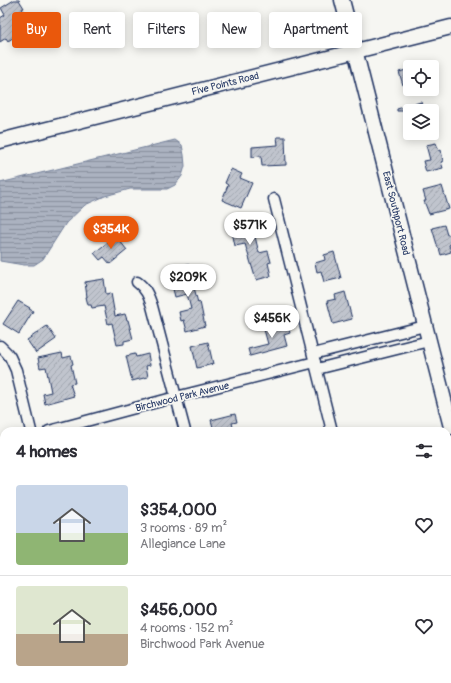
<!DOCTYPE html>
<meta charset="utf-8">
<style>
body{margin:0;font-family:Pangolin,sans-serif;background:#f7f7f7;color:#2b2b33;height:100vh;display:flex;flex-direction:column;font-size:15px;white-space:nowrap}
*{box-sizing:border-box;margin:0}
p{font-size:13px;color:#7c7c81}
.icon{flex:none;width:22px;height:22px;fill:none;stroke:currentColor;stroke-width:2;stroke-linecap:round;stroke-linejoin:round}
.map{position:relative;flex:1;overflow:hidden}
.drawer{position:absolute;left:0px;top:427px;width:451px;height:256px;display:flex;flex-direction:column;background:#fff;border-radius:12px 12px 0 0;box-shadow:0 2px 10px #0003}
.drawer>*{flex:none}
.top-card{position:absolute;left:12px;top:12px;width:427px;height:36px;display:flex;gap:8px}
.controls{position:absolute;left:403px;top:60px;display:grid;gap:8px}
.controls a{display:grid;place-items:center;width:36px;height:36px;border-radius:4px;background:#fff;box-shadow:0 2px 10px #0003;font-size:20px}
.price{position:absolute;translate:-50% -34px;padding:0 9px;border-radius:14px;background:#fff;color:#222;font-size:13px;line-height:26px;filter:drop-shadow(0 1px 2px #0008)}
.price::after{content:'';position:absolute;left:50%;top:24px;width:12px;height:9px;margin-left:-6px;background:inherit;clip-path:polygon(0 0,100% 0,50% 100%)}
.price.on{background:#ea580c;color:#fff}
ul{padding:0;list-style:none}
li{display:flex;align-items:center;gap:12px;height:100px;padding:0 16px}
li+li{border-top:1px solid #e1e1e2}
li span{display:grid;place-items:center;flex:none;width:112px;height:80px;border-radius:4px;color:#555}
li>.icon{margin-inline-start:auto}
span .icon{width:48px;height:48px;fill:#fffc;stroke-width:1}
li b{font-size:17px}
h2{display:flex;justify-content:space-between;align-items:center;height:48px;padding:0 16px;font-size:17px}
.chip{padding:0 14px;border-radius:4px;background:#fff;box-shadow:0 2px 10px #0003;font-size:14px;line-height:36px}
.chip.on{background:#ea580c;color:#fff}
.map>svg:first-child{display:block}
</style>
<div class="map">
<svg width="451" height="683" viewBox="0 0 451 683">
<defs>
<pattern id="water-rules" width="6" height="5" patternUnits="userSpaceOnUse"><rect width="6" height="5" fill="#abb2c0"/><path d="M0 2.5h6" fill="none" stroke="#8a919f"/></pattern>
<pattern id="building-hatch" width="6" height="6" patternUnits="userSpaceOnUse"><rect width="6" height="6" fill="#c0c4cd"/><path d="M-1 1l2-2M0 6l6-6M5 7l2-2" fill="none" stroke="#a4a9b2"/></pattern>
</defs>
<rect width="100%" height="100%" fill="#f6f6f2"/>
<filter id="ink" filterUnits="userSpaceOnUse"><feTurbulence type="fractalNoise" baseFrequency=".025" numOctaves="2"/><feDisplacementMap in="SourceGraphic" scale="8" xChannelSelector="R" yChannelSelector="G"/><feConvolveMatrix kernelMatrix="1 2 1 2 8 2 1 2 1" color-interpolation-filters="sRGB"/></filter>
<g filter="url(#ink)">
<polygon fill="url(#water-rules)" stroke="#717e99" points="175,140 182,145 184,155 185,166 182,176 175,185 167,189 130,189 105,196 85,205 66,223 43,259 34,265 24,265 0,261 0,183"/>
<g fill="url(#building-hatch)" stroke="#1b2f5e">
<polygon points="14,0 19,0 24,8 22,9 26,15 23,17 30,27 8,41 6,38 0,42 0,18 5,15 1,8"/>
<polygon points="410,69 410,83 403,85 399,72"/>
<polygon points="421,102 423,111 397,111 397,109"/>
<polygon points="277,137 285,137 286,165 262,166 261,156 252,157 252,147 278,145"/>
<polygon points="436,143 439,151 441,150 443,161 441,162 443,168 426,172 423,161 430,160 426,145"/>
<polygon points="231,169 242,174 240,178 252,183 241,208 222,200 228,185 225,183"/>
<polygon points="442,186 449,209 429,214 424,201 426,201 423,191"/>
<polygon points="239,214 237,219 250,216 259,253 268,251 271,262 268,263 271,276 256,280 245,244 235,246 229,217"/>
<polygon points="444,225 447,235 451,234 451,244 449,245 451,252 441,255 439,248 438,248 432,228"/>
<polygon points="116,236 127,250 110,264 104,257 100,260 94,253"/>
<polygon points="334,252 341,278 324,282 321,271 317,272 315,263 325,260 324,255"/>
<polygon points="188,264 198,303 200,302 205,326 187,331 184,320 181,321 179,312 191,309 187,294 175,297 169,273 180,270 179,266"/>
<polygon points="104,279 106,294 111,293 115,316 125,314 127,320 128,320 133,339 124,341 124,344 117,345 112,323 108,324 104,306 92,308 91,305 88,305 86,297 87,297 85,282"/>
<polygon points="345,292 352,319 333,324 327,301 336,299 335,295"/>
<polygon points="18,301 30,308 29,309 33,311 19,334 3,324"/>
<polygon points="273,323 274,327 287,323 290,333 284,335 287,346 250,356 248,349 268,344 263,326"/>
<polygon points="47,326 56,339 36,353 27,340"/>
<polygon points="208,342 213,364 197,368 192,346"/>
<polygon points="62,353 63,358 71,356 73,364 71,365 75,383 70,384 74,396 45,404 43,394 51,392 46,367 40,368 38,358"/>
<polygon points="135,354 136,357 148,354 150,365 146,366 148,377 132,381 126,356"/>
<polygon points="235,414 237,422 232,423 234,431 214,431 211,420"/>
</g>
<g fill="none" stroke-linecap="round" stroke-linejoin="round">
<g stroke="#1b2f5e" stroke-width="13">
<g id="street">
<polyline points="274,199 332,431"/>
<path d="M137,282C146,288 149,297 152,306L185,431"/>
<polyline points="0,346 7,353 10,357 16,370 31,431"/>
<polyline points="313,354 425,326"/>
<polyline points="317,369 429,341"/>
<polyline points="49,431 176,397 315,362"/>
<polyline points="0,636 4,635"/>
<polyline points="283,679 284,683"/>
</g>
</g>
<g stroke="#1b2f5e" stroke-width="17">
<g id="secondary">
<polyline points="342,0 355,50 451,427"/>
<polyline points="0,141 451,27"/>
</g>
</g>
<use href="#street" stroke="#f6f6f2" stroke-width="10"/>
<use href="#secondary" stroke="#f6f6f2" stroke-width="14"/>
</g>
</g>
<g text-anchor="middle" stroke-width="3.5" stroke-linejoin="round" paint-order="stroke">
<g font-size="10" fill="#1b2f5e" stroke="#f6f6f2">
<text transform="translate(225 83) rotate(-14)" y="4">Five Points Road</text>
<text transform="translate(397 213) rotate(76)" y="4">East Southport Road</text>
<text transform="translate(182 396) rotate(-14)" y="4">Birchwood Park Avenue</text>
</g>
</g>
</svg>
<div class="controls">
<a><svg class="icon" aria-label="locate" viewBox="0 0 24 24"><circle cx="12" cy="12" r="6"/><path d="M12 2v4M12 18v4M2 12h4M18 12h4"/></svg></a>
<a><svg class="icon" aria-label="layers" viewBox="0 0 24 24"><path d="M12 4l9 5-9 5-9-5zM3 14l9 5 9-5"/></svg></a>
</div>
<b class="price" style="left:250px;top:246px">$571K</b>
<b class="price on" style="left:111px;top:250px">$354K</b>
<b class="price" style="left:188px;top:298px">$209K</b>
<b class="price" style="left:272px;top:339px">$456K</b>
<div class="top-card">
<a class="chip on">Buy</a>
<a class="chip">Rent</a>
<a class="chip">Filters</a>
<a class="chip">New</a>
<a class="chip">Apartment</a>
</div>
<section class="drawer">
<h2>4 homes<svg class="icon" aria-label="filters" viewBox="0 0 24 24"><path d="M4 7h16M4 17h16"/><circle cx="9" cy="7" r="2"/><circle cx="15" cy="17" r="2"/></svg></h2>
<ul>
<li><span style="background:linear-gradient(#c9d6e8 60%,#8fb573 0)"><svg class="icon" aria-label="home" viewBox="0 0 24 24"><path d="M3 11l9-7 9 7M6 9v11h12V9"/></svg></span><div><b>$354,000</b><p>3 rooms · 89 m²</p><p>Allegiance Lane</p></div><svg class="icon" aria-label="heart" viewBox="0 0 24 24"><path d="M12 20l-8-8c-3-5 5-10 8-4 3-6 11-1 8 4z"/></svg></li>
<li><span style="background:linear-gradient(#dfe7d0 60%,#b9a48a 0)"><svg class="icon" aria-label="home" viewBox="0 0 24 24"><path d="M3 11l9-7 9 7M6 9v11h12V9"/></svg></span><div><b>$456,000</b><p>4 rooms · 152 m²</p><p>Birchwood Park Avenue</p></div><svg class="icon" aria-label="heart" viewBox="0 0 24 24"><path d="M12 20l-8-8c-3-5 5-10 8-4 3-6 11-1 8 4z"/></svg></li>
</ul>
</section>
</div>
